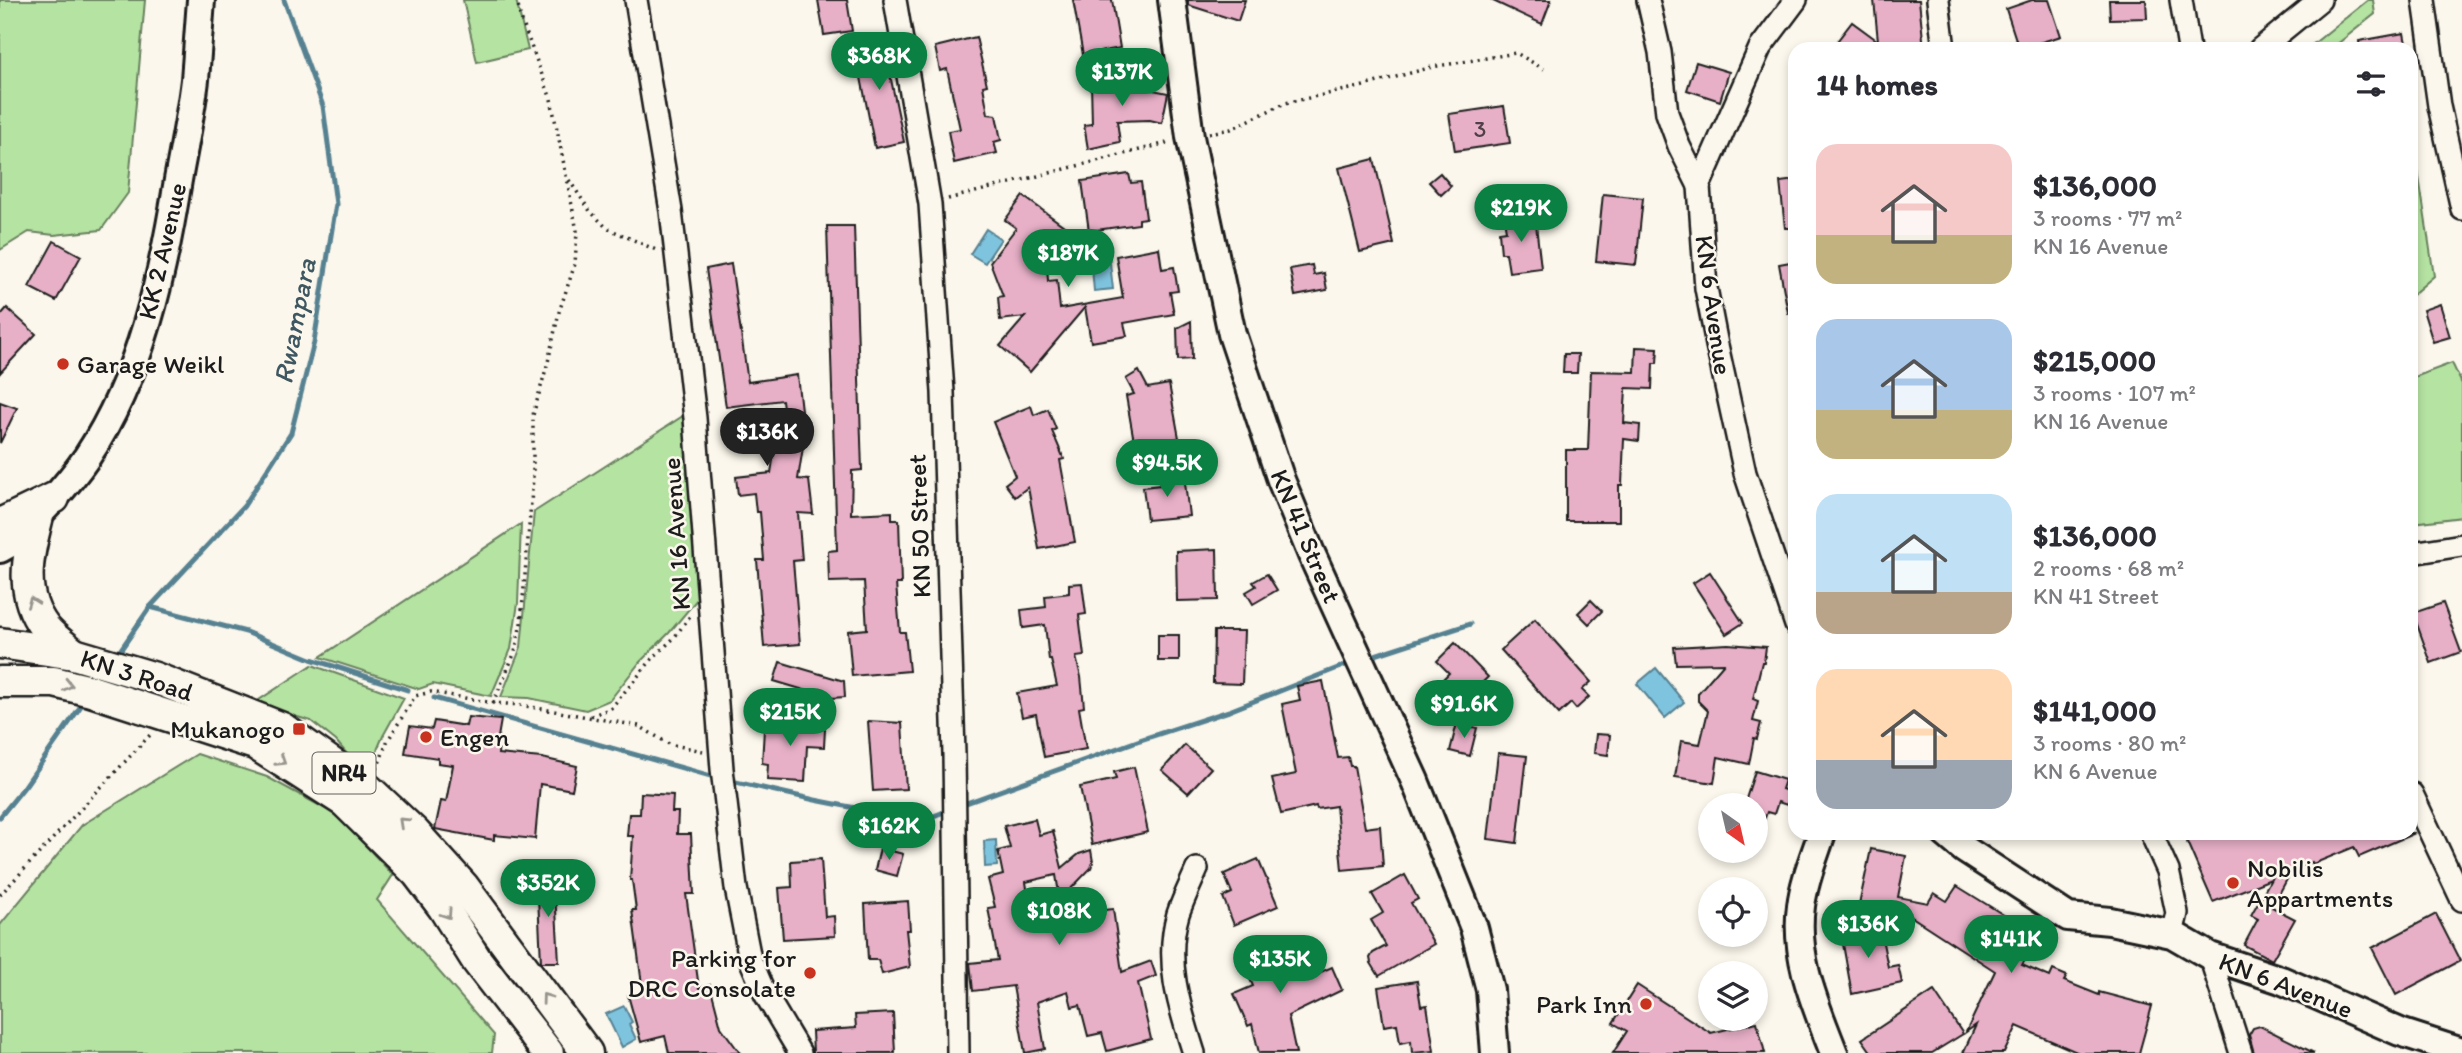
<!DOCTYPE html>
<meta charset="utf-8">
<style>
body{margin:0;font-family:Itim,sans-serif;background:#f7f7f7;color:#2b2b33;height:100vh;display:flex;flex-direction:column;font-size:26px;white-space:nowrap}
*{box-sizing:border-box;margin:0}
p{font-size:23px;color:#7c7c81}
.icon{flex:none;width:38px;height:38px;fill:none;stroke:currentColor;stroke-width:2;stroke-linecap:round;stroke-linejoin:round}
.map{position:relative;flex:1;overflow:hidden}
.side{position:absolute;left:1788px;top:42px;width:630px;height:798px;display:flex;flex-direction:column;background:#fff;border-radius:21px;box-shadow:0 4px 10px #0003}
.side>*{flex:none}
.needle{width:46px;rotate:146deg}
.tools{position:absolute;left:1698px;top:793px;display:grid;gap:14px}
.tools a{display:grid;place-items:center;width:70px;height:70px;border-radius:50%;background:#fff;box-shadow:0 4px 10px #0003;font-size:35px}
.price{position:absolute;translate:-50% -60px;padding:0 16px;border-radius:24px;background:#0b8043;color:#fff;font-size:23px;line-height:46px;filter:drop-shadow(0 2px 4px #0008)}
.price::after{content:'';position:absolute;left:50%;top:42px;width:21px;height:16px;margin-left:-10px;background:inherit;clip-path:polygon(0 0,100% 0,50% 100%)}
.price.current{background:#222;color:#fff}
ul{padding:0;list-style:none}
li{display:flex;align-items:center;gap:21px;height:175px;padding:0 28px}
li span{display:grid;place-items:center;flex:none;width:196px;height:140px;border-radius:21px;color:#555}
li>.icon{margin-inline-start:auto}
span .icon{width:84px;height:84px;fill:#fffc;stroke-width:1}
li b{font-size:30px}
h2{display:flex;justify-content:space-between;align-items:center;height:84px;padding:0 28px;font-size:30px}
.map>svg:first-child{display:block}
</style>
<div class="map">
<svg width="2462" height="1053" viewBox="0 0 2462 1053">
<rect width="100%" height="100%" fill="#fbf7ec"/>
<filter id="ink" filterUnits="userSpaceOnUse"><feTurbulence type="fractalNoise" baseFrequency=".0143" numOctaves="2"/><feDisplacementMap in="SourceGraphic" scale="14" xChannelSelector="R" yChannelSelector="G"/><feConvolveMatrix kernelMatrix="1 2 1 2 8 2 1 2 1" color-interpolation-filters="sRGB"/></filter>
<g filter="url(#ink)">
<g fill="#b5e3a2" stroke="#68805f" stroke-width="2">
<polygon points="0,0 145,0 128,193 101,230 54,235 29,232 0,250"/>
<polygon points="463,0 516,0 528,50 477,62"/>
<polygon points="2368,0 2373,0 2375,14 2331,49 2307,49"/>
<polygon points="2412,131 2434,276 2412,295"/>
<polygon points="2452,363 2462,384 2462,517 2412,523 2412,378"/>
<polygon points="686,414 704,591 669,633 640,662 610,700 586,710 529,698 501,697 521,647 534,512"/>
<polygon points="521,524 518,603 511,649 491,696 433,684 419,689 320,657"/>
<polygon points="312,665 404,698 383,736 366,776 336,741 311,721 253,704"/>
<polygon points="197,754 267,777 337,815 393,875 377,900 494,1035 492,1053 0,1053 0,925 82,825"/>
</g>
<g fill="#7fc4df" stroke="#578191" stroke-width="2">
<polygon points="986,229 1001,239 985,263 970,254"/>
<polygon points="1109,254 1113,289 1094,291 1091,257"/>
<polygon points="1656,668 1684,702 1665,718 1637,684"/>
<polygon points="996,840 997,866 985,867 984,841"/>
<polygon points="624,1006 632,1022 629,1024 636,1039 622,1047 606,1014"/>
</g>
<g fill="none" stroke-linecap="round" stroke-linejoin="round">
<g stroke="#578191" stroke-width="5">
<polyline points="150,607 246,632 311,659 408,690"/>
<polyline points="115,658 150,607 244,506 291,433 314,342 336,204 323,106 284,0"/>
<polyline points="1366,658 1470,624"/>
<polyline points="434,698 718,778"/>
<polyline points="727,780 815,800 921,821 949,810"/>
<polyline points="958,806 1140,740 1229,711 1353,662"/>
<polyline points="0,817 25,786 85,700"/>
</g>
</g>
<g fill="#e7b0c7" stroke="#1c1c1c" stroke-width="2">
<polygon points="818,0 847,0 852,31 824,35"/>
<polygon points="1073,0 1112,0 1120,48 1083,55"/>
<polygon points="1188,0 1245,0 1238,21 1188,5"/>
<polygon points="1491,0 1551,0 1542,24"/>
<polygon points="1874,0 1919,0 1924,49 1831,49 1852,22 1878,41"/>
<polygon points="2032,0 2049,0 2061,36 2019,49 2006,9"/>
<polygon points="2109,0 2146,0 2147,18 2110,19"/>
<polygon points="2404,33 2407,49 2360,49 2359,41"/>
<polygon points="882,36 904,142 875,148 854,42"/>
<polygon points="976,37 987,85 983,86 988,114 996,115 1001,140 994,142 997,153 954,163 948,131 960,129 947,69 940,71 935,47"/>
<polygon points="1696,62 1729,72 1720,101 1687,90"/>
<polygon points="1144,70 1148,89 1168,93 1162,123 1150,120 1117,121 1120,142 1088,149 1084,125 1092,124 1091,82 1128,81 1127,74"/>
<polygon points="1504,106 1510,143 1455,151 1449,114"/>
<polygon points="1374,159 1394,244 1360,252 1339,168"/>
<polygon points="1440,173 1451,186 1441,195 1429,182"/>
<polygon points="1129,174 1131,183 1141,182 1146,218 1139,219 1139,224 1089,231 1082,181"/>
<polygon points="1796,180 1796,228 1785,228 1780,182"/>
<polygon points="1603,194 1643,198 1636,265 1596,261"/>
<polygon points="1023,196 1064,226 1046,250 1048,281 1057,280 1060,309 1123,298 1116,256 1159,248 1162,269 1174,267 1178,291 1170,292 1174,314 1124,323 1127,336 1091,342 1085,307 1030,372 1000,346 1025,317 1000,320 998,297 1003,296 990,262 1016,228 1005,220"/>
<polygon points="1535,216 1541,268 1509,272 1506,253 1501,253 1499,232 1506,231 1504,219"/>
<polygon points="827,226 854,226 862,470 852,471 851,514 892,512 892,520 899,520 901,584 896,584 900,632 905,632 909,671 852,676 848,631 867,629 864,581 829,582 828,551 837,550"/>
<polygon points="54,241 81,256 56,301 29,287"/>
<polygon points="1796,261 1796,312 1788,313 1779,264"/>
<polygon points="731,264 748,382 797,375 805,446 803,447 798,479 809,480 813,514 798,513 802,560 793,561 800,644 764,647 757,560 764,560 760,512 756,512 754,493 738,495 736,477 771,473 775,447 788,449 782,400 726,407 706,269"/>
<polygon points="1312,265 1314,275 1324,273 1327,290 1295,296 1290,269"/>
<polygon points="2440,304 2450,337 2433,342 2423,310"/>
<polygon points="7,308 36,334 0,373 0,316"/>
<polygon points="1191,321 1192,359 1178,360 1177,328"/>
<polygon points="1636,347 1658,348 1657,363 1653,363 1652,389 1626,388 1624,423 1640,425 1639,441 1624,439 1622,485 1619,485 1619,521 1566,521 1566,450 1588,450 1591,371 1635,372"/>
<polygon points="1564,354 1578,354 1577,373 1563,373"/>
<polygon points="1139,371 1148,388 1169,384 1179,438 1135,447 1126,396 1134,394 1126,379"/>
<polygon points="0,402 17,408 0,443"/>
<polygon points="1031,406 1034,415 1048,409 1056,429 1052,431 1064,459 1060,460 1075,542 1039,549 1028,487 1015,497 1005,484 1015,476 993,422"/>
<polygon points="1184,474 1189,516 1147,520 1143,487 1160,485 1159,477"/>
<polygon points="1217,549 1218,600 1177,601 1176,551"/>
<polygon points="1710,572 1743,623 1726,634 1693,583"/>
<polygon points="1267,574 1277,590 1253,604 1246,592 1256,586 1253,582"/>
<polygon points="1082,583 1086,614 1079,615 1084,656 1076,657 1081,677 1084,707 1079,708 1086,749 1044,757 1036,714 1022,717 1017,693 1057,686 1051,660 1049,660 1045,625 1023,628 1021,610 1046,607 1045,596 1069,593 1069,584"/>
<polygon points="1591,600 1602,611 1589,624 1578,613"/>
<polygon points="2443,603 2461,652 2431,663 2413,613"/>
<polygon points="1535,619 1591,682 1582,690 1589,697 1576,709 1571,703 1559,714 1501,650"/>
<polygon points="1214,631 1244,631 1242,684 1213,683"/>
<rect x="1158" y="635" width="21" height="26"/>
<polygon points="1455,643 1488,677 1459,706 1437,685 1449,673 1437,661"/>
<polygon points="1728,644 1766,647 1764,662 1762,662 1753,699 1758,701 1753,721 1761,723 1757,739 1754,738 1749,764 1718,757 1714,783 1675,777 1681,741 1700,744 1708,711 1698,701 1698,693 1724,663 1676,664 1674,647"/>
<polygon points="780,662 844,681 845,697 831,698 774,681"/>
<polygon points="1323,681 1338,758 1348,757 1350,766 1354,766 1365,828 1380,826 1383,866 1342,870 1336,806 1317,809 1316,806 1281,814 1272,779 1296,774 1282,704 1300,700 1297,686"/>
<polygon points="775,716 811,718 811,728 825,729 824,747 807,746 805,782 767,780 768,764 762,763 764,729 774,729"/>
<polygon points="468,717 501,720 497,743 499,743 498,754 542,758 577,766 572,790 540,784 535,839 494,835 494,840 435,829 441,801 446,802 453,765 438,763 438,758 405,753 410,726 432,729 434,721 466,726"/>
<polygon points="868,721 902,723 906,789 873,791"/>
<polygon points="1457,723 1477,728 1470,756 1450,751"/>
<polygon points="1596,734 1610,735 1608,755 1594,753"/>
<polygon points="1185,745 1211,768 1188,793 1162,770"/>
<polygon points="1498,753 1527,756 1517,843 1488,839"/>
<polygon points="1134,767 1148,832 1092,845 1080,787 1116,779 1114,772"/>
<polygon points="1755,771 1785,780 1782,789 1791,792 1787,805 1778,802 1774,814 1767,812 1758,839 1755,839 1755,805 1744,805"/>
<polygon points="641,793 673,795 672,812 678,812 677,834 691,834 694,894 686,894 699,988 710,985 721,1027 740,1053 669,1053 665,1036 641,1042 628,995 643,992 632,910 636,910 632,880 630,880 633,836 627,836 629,814 640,814"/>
<polygon points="1035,819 1039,835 1053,831 1062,868 1079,854 1091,850 1093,862 1091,868 1060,900 1056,875 1026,882 1031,914 1062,908 1061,900 1092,894 1095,911 1113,909 1122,972 1151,961 1156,976 1138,983 1151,1039 1107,1051 1102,1033 1088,1036 1080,1005 1072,1007 1068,991 1037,1002 1045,1049 1025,1053 1013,986 973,991 970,963 998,960 988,908 995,907 988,879 1003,875 998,851 1010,848 1004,826"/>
<polygon points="2183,833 2415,833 2359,857 2354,847 2313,864 2312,862 2292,870 2272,907 2295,919 2272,960 2244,945 2258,919 2251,915 2271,879 2213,902"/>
<polygon points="880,848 903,854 897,876 875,870"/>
<polygon points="1871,849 1906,856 1898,897 1928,903 1934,893 1947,901 1957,886 2015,922 1998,947 2025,960 2022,965 2050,977 2053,970 2067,976 2064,981 2099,995 2099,992 2152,1006 2139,1053 2079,1053 2017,1026 2004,1053 1963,1053 1976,1025 1966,1032 1995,971 1912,917 1914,917 1859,905"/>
<polygon points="821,859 825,917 834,916 835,936 783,939 779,888 792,887 791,861"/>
<polygon points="1258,859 1278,906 1234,925 1223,897 1232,893 1224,874"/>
<polygon points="537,875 554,875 559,962 541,962"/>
<polygon points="1405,875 1418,899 1411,903 1434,944 1379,976 1371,963 1370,958 1373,953 1386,946 1371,920 1383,913 1372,894"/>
<polygon points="908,901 910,930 906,930 910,967 882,974 878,960 868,960 865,904"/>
<polygon points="2436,914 2460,961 2396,995 2372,948"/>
<polygon points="1879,924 1888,967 1898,965 1902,983 1852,994 1841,933"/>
<polygon points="1287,937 1305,979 1332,967 1342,990 1288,1016 1296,1053 1259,1053 1252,1024 1248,1026 1234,994 1253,986 1241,958"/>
<polygon points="1417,981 1421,1006 1427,1005 1434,1051 1412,1053 1411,1041 1400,1043 1397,1024 1384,1026 1378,987"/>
<polygon points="1637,985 1711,1033 1757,1022 1765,1053 1613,1053 1627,1031 1613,1023"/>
<polygon points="1934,991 1963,1034 1932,1053 1872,1053 1862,1039"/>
<polygon points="893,1013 895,1053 813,1053 812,1031 856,1028 855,1015"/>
<polygon points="2260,1026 2314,1053 2254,1053 2249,1035 2253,1028"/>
</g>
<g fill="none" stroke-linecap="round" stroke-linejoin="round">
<g stroke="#1c1c1c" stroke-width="26">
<g id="minor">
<polyline points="636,0 671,211 695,418 722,769 736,888 750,959 765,994 800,1053"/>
<polyline points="895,0 930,204 943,392 954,754 958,1053"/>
<polyline points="1648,0 1660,52 1667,113 1679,146 1699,186"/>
<polyline points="1938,0 1944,49"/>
<polyline points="2181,0 2189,49"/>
<polyline points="2424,0 2439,106 2462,209"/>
<polyline points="2260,49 2320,0"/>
<polyline points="2412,553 2462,545"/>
<polyline points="1796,625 1745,473 1717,345 1706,288 1699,186 1760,48 1796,0"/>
<polyline points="2412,794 2462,900"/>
<polyline points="2151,833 2168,871 2177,913 2172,934"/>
<polyline points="2210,956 2241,1053"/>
<path d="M1194,1053C1180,1009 1164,961 1178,914C1183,899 1191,883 1197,869"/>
</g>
</g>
<g stroke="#1c1c1c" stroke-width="32">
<g id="major">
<polyline points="1172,0 1190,137 1232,334 1281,480 1311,553 1415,781 1474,928 1490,990 1495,1053"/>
<path d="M0,549L9,544C37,517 65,489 87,457C141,376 163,274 178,180C184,147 191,113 195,80C197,53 199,27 201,0"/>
<path d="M1822,833C1814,857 1804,881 1801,906C1794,958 1816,1006 1834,1053"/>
<polyline points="1945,833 1964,849 2068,917 2110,921 2172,934 2210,956 2281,980 2400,1032 2462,1052"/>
</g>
</g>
<g stroke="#1c1c1c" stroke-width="35">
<g id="highway">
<path d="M38,516C28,556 18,592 45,628C53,638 65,646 74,654"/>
<polyline points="0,524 54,498"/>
<polyline points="0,643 74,654 155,678 282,728 369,790 415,833 463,886 587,1053"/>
<polyline points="0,682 54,682 91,691 255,744 345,802 417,873 443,907 477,961 548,1053"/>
</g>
</g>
<g stroke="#1c1c1c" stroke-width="3.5" stroke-dasharray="2 5" stroke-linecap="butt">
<polyline points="1209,133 1231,129 1285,103 1360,87 1432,67 1516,53 1544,69"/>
<polyline points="569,180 590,211 607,228 656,250"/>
<polyline points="948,199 1171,142"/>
<polyline points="493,703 515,652 521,623 533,478 533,415 548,362 559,312 575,264 577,231 551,99 520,16 517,0"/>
<polyline points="591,716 611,708 654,657 674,638 690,616"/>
<polyline points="377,769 387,742 415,696 431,692 493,703 520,705 639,726 669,744 703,751"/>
<polyline points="0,895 151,734"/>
</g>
<use href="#minor" stroke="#fbf7ec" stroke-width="21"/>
<use href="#major" stroke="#fbf7ec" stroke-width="26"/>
<use href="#highway" stroke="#fbf7ec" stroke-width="30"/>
</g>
<defs><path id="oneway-chevron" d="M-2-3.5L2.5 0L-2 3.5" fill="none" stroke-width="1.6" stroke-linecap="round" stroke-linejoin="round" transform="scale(1.75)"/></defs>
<g stroke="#97948e">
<use href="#oneway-chevron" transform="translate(32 602) rotate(-110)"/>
<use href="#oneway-chevron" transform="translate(68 685) rotate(13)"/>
<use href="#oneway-chevron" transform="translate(281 761) rotate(33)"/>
<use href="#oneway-chevron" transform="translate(403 822) rotate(-137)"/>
<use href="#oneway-chevron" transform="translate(447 914) rotate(56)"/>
<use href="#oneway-chevron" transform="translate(546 998) rotate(-126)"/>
</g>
</g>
<g fill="#c8321e" stroke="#fbf7ec" stroke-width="2.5">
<circle cx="63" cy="364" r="7"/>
<rect x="292" y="722" width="14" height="14" rx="3.5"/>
<circle cx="426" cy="737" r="7"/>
<circle cx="2233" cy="883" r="7"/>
<circle cx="810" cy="973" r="7"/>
<circle cx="1646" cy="1004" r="7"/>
</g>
<g text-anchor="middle" stroke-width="5" stroke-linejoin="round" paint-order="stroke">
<g font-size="23" fill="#4f4147">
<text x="1480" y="137">3</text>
</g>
<rect fill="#fbf7ec" stroke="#5f5e5a" stroke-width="2" x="312.5" y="752.5" width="63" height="41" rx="5"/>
<g font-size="24" font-weight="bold" fill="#1c1c1c">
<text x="344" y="781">NR4</text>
</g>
<g font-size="26" fill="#1c1c1c" stroke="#fbf7ec">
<text transform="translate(162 251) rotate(-77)" y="9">KK 2 Avenue</text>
<text transform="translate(1714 305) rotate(82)" y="9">KN 6 Avenue</text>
<text transform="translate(919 526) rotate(-92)" y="9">KN 50 Street</text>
<text transform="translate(676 534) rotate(-94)" y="9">KN 16 Avenue</text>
<text transform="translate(1306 536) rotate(67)" y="9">KN 41 Street</text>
<text transform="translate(137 675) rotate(18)" y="9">KN 3 Road</text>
<text transform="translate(2286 985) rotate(21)" y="9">KN 6 Avenue</text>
</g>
<g font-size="26" fill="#1c1c1c" stroke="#fbf7ec" text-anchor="start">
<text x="77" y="373">Garage Weikl</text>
<text x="285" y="738" text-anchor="end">Mukanogo</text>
<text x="440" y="746">Engen</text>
<text x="2247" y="877">Nobilis<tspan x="2247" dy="30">Appartments</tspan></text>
<text x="796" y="967" text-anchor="end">Parking for<tspan x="796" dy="30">DRC Consolate</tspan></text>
<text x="1632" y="1013" text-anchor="end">Park Inn</text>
</g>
<g font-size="28" font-style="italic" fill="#3f5760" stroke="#fbf7ec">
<text transform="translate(294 321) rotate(-79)" y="10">Rwampara</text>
</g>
</g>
</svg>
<div class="tools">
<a><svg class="needle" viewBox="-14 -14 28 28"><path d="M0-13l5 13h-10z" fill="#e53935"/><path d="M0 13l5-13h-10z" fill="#7c7c81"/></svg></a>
<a><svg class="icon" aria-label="locate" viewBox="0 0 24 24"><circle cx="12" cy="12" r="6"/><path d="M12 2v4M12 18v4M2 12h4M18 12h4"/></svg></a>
<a><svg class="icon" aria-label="layers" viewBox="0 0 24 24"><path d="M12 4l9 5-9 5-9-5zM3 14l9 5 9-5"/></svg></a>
</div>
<b class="price" style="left:879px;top:92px">$368K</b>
<b class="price" style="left:1122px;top:108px">$137K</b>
<b class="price" style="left:1521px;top:244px">$219K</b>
<b class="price" style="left:1068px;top:289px">$187K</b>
<b class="price current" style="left:767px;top:468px">$136K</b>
<b class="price" style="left:1167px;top:499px">$94.5K</b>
<b class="price" style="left:1464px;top:740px">$91.6K</b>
<b class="price" style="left:790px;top:748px">$215K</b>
<b class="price" style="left:889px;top:862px">$162K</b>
<b class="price" style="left:548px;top:919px">$352K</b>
<b class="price" style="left:1059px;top:947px">$108K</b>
<b class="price" style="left:1868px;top:960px">$136K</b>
<b class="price" style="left:2011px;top:975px">$141K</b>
<b class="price" style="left:1280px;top:995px">$135K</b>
<section class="side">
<h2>14 homes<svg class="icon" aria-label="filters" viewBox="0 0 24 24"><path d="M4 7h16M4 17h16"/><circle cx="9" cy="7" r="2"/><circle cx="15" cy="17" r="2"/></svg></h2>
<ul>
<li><span style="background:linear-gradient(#f6c9c9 65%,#c2b280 0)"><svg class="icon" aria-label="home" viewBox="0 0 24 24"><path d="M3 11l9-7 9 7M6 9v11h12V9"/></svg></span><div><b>$136,000</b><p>3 rooms · 77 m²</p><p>KN 16 Avenue</p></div></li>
<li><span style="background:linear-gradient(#a9c7e8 65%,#c2b280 0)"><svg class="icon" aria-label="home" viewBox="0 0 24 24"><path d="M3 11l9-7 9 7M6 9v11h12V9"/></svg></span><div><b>$215,000</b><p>3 rooms · 107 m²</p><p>KN 16 Avenue</p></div></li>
<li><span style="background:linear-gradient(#bfe0f5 70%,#b9a48a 0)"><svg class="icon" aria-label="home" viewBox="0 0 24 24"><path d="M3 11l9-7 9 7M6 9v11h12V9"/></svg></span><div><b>$136,000</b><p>2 rooms · 68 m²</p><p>KN 41 Street</p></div></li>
<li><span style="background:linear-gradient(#ffd9b3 65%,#9aa5b1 0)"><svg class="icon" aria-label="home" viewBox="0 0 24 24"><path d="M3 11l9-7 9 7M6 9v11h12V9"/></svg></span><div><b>$141,000</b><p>3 rooms · 80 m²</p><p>KN 6 Avenue</p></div></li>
</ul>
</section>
</div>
